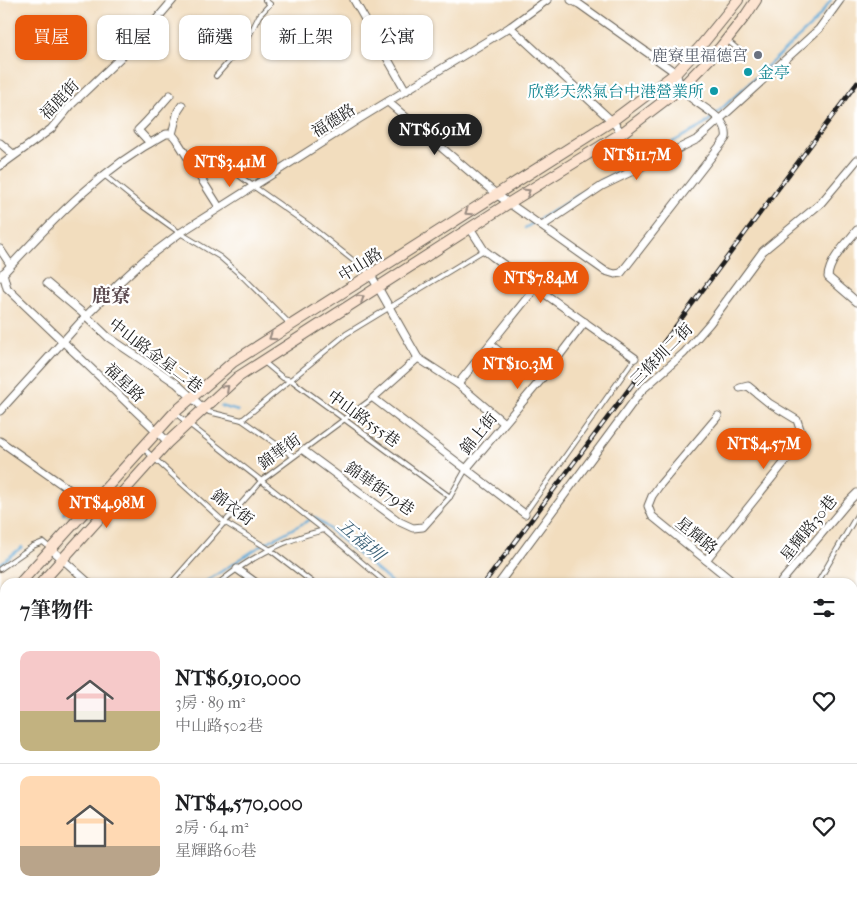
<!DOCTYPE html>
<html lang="zh-TW">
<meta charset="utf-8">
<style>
body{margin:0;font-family:"IM FELL French Canon","Noto Serif TC",serif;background:#f6f6f6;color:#202124;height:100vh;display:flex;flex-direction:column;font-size:19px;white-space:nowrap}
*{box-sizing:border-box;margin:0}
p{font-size:16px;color:#757577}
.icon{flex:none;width:28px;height:28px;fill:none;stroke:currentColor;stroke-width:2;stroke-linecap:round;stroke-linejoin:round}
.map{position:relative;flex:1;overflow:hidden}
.panel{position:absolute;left:0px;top:578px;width:858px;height:321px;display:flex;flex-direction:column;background:#fff;border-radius:15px 15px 0 0;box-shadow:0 1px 4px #0004}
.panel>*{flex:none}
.hud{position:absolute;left:15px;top:15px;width:500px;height:45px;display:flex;gap:10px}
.price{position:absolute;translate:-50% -42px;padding:0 11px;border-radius:18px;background:#ea580c;color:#fff;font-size:16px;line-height:32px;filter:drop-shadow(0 1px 2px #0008)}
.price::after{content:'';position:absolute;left:50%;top:30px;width:15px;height:11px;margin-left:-8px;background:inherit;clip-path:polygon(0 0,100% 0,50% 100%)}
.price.current{background:#222;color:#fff}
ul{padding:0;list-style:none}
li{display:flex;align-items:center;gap:15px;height:125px;padding:0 20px}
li+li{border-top:1px solid #e0e0e0}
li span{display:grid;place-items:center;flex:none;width:140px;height:100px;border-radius:10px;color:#555}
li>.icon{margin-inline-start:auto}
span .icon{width:60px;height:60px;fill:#fffc;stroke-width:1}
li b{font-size:21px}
h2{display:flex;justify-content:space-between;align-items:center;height:60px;padding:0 20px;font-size:21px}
.pill{padding:0 18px;border-radius:10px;background:#fff;box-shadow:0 1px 4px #0004;font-size:18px;line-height:45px}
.pill.current{background:#ea580c;color:#fff}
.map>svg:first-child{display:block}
</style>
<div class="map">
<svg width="857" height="898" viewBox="0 0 857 898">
<rect width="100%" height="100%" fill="#fff"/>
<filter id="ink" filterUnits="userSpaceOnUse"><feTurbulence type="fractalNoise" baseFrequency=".02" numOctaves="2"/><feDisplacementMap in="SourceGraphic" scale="10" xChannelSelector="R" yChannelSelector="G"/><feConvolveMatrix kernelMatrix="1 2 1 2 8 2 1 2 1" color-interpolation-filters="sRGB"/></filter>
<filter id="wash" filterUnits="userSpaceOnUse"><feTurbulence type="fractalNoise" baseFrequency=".0096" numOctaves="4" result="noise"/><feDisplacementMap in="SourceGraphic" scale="20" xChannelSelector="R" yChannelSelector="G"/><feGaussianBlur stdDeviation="1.12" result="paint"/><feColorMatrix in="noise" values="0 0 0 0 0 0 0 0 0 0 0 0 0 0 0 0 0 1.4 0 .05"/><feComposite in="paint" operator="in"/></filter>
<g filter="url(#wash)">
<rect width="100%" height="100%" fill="#f2ddbe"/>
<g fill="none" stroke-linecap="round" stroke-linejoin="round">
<g stroke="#59a3d0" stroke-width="2.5">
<polyline points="525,228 604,179 704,125 815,22 831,0"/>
<polyline points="221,406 238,411"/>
<polyline points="63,514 73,497"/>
<polyline points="0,564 22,547"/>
<polyline points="205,582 262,545 315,517 391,582"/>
<polyline points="852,601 857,599"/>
<polyline points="0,851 5,844"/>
</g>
</g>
</g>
<g filter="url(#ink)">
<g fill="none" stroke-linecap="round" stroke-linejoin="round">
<g stroke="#676055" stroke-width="6">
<g id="lane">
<polyline points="728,41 741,52"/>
<polyline points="216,76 246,42 259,16 270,4 265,0"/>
<polyline points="212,155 253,186 310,226 370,274"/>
<polyline points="104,175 141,205 180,233 220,257 244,278 291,325"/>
<polyline points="491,343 540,381"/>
<polyline points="264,362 283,378 291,380 450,497"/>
<polyline points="205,409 209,412 242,420 293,456"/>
<polyline points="175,413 324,530 385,582"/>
<polyline points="242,420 346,334 484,250"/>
<polyline points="144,449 224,522 269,549 312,582"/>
<polyline points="439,509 450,497 466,469"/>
<polyline points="525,513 635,358"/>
<polyline points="0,569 33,546 43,542 50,548"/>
<polyline points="172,582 261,481 373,398"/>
<path d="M220,582C251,557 285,539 324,530"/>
<polyline points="818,582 857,515"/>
<polyline points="0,649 5,654"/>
<polyline points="0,858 5,851"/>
<polyline points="644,894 652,898"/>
</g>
</g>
<g stroke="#676055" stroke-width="9">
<g id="street">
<polyline points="354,0 406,91"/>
<polyline points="510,27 612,121 622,133"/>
<path d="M388,102L496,194L605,271L615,274L621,273L726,138C730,115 692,105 681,88C679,84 678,78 676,73L579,4L571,0"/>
<polyline points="172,134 178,111 182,105"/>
<polyline points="0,143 14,155"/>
<path d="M150,143L138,130C150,119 159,107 170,95"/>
<polyline points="0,166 51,129 72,104 137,42 173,0"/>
<polyline points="542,226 602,186 698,139 819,29 840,0"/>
<polyline points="470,228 484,250 493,257 635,358"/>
<path d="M857,230C847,243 829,260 828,277L857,302"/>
<polyline points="0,249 10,264"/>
<polyline points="3,273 7,288 168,442"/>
<polyline points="371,275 418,358 458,384 504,423"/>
<path d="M0,277C52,221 97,171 166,134H172L176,139L219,207"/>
<polyline points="47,283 86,316 108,337 176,383 203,408"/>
<polyline points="418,358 373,398 525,514"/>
<polyline points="458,384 536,287"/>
<polyline points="0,411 86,316 120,282 144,260 180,233 359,119 510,27 547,0"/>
<polyline points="718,416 659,486 652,496 648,506 652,516 733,582"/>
<polyline points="0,441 104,514"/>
<polyline points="303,450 400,522 413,528 423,527 439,509"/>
<polyline points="466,469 540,381 585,322"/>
<polyline points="51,549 88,582"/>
<polyline points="706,560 796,448 802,435 797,420 769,403 748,386 740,388"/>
<polyline points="237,569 255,582"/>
<polyline points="500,582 642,390 684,353 710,323 763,251 821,203 857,160"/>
<polyline points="781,582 848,502 857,493"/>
<polyline points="852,628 857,622"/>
<polyline points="852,672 857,676"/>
<polyline points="0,718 5,723"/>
<polyline points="852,773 857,767"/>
<polyline points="0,777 5,772"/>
<polyline points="852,800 857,795"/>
<polyline points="844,894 849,898"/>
<polyline points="501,898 504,894"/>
<polyline points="760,898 763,894"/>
<polyline points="778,898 781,894"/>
</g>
</g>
<g stroke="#676055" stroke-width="12">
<g id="secondary">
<polyline points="21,582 174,413 233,362 612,121 676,73 700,47 738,0"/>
<polyline points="42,582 168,442 238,377 509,203 622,133 681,88 720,48 746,15 756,0"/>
<polyline points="0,605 5,600"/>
<polyline points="0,628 5,623"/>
</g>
</g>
<use href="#lane" stroke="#fff" stroke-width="4"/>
<use href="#street" stroke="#fff" stroke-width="7"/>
<use href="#secondary" stroke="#fde4d1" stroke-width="10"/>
<g stroke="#1c1c1c" stroke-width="4.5">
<g id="rail">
<polyline points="485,582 857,83"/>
<polyline points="244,898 247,894"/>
</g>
</g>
<use href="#rail" stroke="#fff" stroke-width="2.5" stroke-dasharray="8" stroke-linecap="butt"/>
</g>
<defs><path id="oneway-chevron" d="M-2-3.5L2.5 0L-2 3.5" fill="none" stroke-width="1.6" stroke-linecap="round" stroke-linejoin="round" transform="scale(1.25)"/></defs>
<g stroke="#988a80">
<use href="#oneway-chevron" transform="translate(527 192) rotate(-32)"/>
<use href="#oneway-chevron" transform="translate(468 212) rotate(147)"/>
<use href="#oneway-chevron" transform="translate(361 298) rotate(-32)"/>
<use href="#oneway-chevron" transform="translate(272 337) rotate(147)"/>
<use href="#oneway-chevron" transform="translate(226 388) rotate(-42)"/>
</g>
</g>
<circle fill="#6b7280" stroke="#fff" stroke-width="2" cx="758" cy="55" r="5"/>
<g fill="#0f9aa8" stroke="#fff" stroke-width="2">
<circle cx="748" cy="72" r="5"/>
<circle cx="714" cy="91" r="5"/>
</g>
<g text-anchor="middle" stroke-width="4.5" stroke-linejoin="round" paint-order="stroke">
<g font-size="16" fill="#5b616d" stroke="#fff" text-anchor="end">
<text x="748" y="61">鹿寮里福德宮</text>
</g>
<g font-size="16" fill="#0d838f" stroke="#fff" text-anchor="start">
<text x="758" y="78">金亭</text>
<text x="704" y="97" text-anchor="end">欣彰天然氣台中港營業所</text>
</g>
<g font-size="16" fill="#1c1c1c" stroke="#fff">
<text transform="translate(59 99) rotate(-46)" y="6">福鹿街</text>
<text transform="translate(333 120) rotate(-32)" y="6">福德路</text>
<text transform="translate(360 264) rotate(-32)" y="6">中山路</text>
<text transform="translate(661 354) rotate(-45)" y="6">三條圳二街</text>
<text transform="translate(156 355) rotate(37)" y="6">中山路金星二巷</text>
<text transform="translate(125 382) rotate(44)" y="6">福星路</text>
<text transform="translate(364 418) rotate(36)" y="6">中山路555巷</text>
<text transform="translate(478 433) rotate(-51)" y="6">錦上街</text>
<text transform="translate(279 451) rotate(-36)" y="6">錦華街</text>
<text transform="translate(380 488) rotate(35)" y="6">錦華街79巷</text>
<text transform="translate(233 507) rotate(37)" y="6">錦衣街</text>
<text transform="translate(808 528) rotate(-51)" y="6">星輝路30巷</text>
<text transform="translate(697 535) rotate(39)" y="6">星輝路</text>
</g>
<g font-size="18" font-style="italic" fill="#3a6076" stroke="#fff">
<text transform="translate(361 540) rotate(41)" y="6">五福圳</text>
</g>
<g font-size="19" font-weight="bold" fill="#5a494e" stroke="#fff">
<text x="111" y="302">鹿寮</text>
</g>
</g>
</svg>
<b class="price current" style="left:435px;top:156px">NT$6.91M</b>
<b class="price" style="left:637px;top:181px">NT$11.7M</b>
<b class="price" style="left:230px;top:188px">NT$3.41M</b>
<b class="price" style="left:541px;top:304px">NT$7.84M</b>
<b class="price" style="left:518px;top:390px">NT$10.3M</b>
<b class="price" style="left:764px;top:470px">NT$4.57M</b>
<b class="price" style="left:107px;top:529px">NT$4.98M</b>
<div class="hud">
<a class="pill current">買屋</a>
<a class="pill">租屋</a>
<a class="pill">篩選</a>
<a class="pill">新上架</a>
<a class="pill">公寓</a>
</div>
<section class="panel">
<h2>7筆物件<svg class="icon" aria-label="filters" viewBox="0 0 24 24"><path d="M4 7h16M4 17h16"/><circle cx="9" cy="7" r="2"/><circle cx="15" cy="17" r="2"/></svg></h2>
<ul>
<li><span style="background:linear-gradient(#f6c9c9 60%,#c2b280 0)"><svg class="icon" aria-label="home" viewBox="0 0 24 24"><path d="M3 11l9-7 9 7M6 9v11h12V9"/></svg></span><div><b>NT$6,910,000</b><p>3房 · 89 m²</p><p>中山路502巷</p></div><svg class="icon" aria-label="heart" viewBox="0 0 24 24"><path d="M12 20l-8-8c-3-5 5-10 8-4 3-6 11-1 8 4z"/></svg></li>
<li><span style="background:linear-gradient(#ffd9b3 70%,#b9a48a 0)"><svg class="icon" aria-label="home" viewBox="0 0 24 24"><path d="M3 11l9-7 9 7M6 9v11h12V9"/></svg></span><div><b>NT$4,570,000</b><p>2房 · 64 m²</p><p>星輝路60巷</p></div><svg class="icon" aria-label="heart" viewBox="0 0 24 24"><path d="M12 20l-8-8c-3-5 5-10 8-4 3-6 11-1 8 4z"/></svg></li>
</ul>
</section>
</div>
